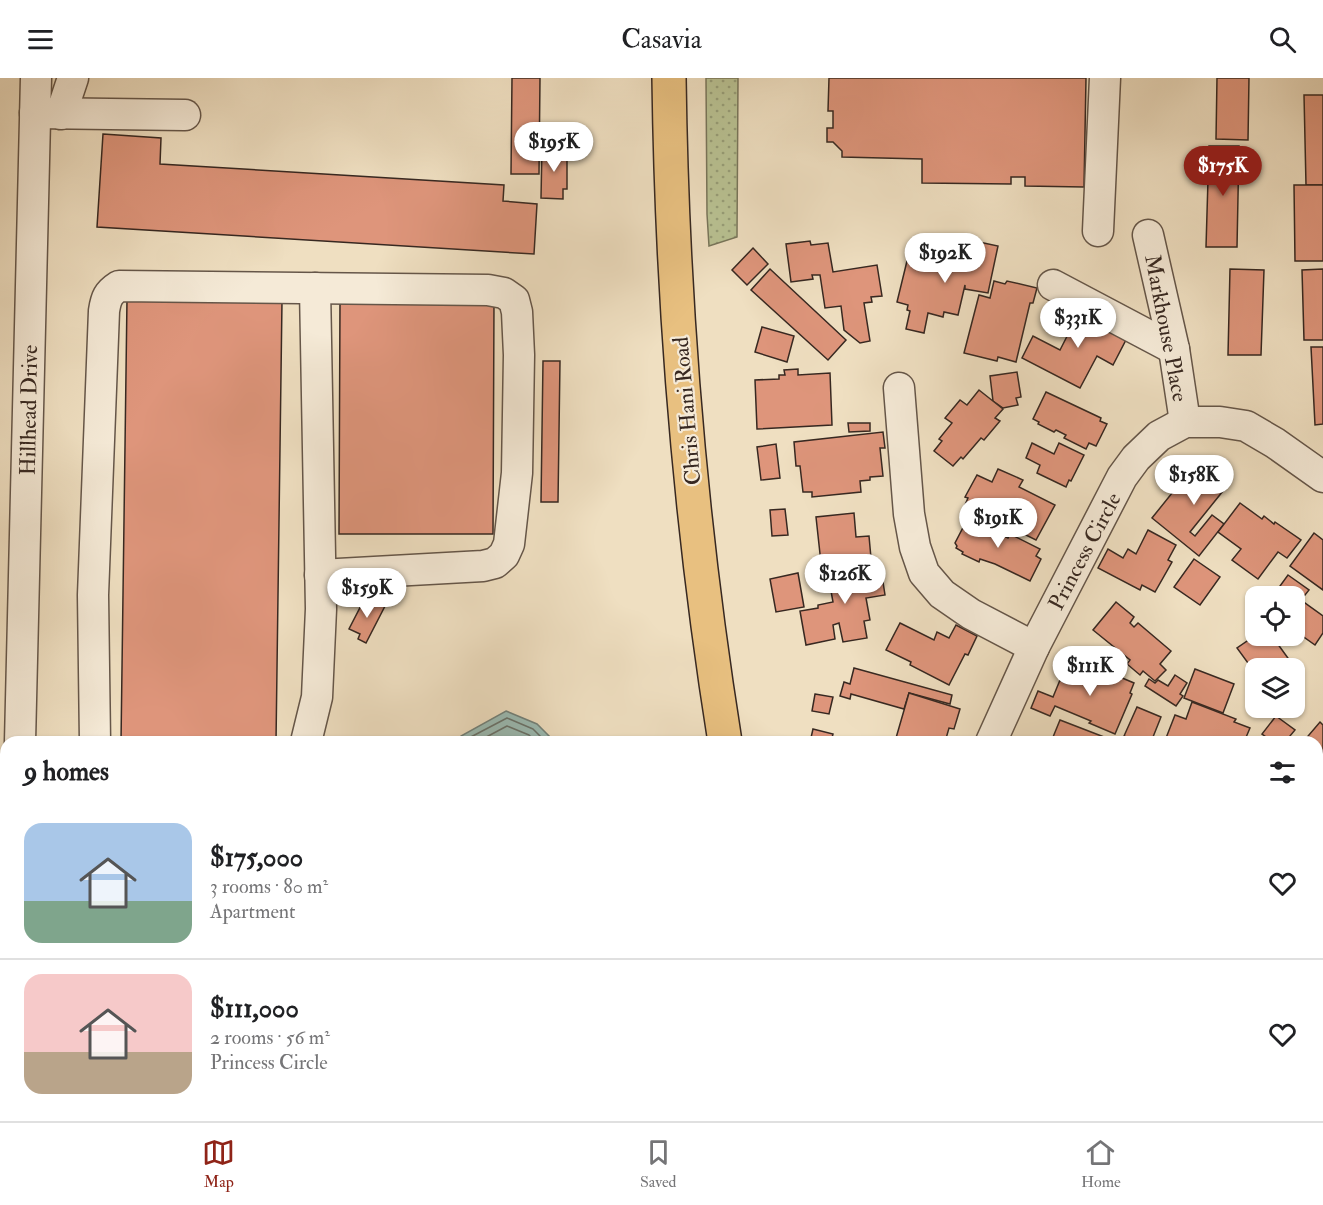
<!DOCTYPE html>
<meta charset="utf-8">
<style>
body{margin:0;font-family:"IM FELL Double Pica",serif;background:#f2f2f2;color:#202124;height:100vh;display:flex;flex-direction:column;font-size:22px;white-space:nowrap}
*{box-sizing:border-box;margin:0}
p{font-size:20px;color:#757577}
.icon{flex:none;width:33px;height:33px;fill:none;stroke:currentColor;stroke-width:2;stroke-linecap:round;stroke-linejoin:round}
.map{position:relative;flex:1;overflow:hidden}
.drawer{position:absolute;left:0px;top:658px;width:1323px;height:386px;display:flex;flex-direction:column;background:#fff;border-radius:18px 18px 0 0;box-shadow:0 2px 4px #0004}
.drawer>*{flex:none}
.tools{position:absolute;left:1245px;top:508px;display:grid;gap:12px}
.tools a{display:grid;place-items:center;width:60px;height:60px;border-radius:12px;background:#fff;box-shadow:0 2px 4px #0004;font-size:30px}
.price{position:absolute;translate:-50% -51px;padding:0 14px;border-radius:21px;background:#fff;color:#222;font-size:20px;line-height:39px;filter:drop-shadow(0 2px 3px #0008)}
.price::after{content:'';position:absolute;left:50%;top:36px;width:18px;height:14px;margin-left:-9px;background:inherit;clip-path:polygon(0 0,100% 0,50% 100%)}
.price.selected{background:#8f2418;color:#fff}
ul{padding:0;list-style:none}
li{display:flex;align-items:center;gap:18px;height:150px;padding:0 24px}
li+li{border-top:2px solid #e0e0e0}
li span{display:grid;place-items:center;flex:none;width:168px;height:120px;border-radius:18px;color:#555}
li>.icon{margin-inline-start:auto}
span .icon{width:72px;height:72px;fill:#fffc;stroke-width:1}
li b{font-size:26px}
h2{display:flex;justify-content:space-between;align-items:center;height:72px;padding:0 24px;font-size:26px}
header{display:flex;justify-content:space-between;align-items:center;height:78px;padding:0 24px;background:#fff;font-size:27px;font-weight:600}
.dock{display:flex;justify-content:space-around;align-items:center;height:84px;border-top:2px solid #e0e0e0;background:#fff;font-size:16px;color:#757577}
.dock a{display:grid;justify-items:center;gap:3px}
.dock .selected{color:#8f2418}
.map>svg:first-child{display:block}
</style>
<header><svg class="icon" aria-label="menu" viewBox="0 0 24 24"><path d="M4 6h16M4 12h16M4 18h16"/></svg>Casavia<svg class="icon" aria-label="search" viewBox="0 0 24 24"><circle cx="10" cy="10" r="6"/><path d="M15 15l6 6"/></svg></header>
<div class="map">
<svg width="1323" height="1043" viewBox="0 0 1323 1043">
<defs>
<pattern id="grass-dots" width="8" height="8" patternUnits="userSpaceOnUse" patternTransform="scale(1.5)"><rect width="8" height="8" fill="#b9c293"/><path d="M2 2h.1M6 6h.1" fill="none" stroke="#979e78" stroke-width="1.8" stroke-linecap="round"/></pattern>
</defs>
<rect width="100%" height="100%" fill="#efdfc1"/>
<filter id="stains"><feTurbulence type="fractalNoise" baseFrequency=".00333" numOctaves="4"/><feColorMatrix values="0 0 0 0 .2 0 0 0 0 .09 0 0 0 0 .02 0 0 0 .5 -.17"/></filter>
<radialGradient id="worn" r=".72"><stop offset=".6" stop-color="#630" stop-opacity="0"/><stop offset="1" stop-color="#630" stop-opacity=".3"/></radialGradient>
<polygon fill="url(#grass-dots)" stroke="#78755a" stroke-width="1.5" points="706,0 738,0 737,159 709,168 707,136"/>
<g fill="#9abcb5" stroke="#72817a" stroke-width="1.5">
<polygon points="506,633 537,646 555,664 459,664 461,658"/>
<polygon points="323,1038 649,1038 643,1043 325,1043"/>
</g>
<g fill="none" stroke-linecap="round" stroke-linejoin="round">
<g stroke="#68726b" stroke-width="1.5">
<polyline points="465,664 467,661 507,640 533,651 546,664"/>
<polyline points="477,664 507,648 529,657 536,664"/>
</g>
</g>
<g fill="#de957b" stroke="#372821" stroke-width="1.5">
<polygon points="512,0 540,0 539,96 511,96"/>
<polygon points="829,0 1086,0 1084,109 1025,108 1025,99 1011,99 1011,106 922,105 922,81 842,79 842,73 833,64 827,64 827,50 833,50 833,33 828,33"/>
<polygon points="1217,0 1249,0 1248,62 1216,61"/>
<polygon points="1304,17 1323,17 1323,107 1306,107"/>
<polygon points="103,56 161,60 160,86 504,107 503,123 537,126 534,176 97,149"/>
<polygon points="1209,68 1239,68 1237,169 1206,169"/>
<polygon points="542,69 567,70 567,111 563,111 563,121 541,120"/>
<polygon points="1294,107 1323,107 1323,183 1295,183"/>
<polygon points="810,163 811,167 828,165 833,194 877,187 882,218 871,219 872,224 864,225 870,263 860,265 844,252 841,228 825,230 820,197 812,197 813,201 791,204 786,166"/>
<polygon points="979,164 998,168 988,215 965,211 965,207 958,237 944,234 943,239 928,235 924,255 906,251 910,233 907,232 908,227 897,224 907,183 945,191 949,172 957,174 958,171 976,175"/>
<polygon points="753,170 768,186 747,207 732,192"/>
<polygon points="770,191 846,262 828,282 751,212"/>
<polygon points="1230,191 1264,192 1261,277 1228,277"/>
<polygon points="1323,191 1323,262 1304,262 1302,192"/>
<polygon points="994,203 1005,206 1007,203 1037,210 1033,225 1030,225 1016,284 998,279 997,283 964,275 979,217 990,220"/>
<polygon points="127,221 282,223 276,664 121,664"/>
<polygon points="340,224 494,224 493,456 339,456"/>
<polygon points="1081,231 1129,256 1113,287 1097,278 1080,310 1022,280 1033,258 1060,272"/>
<polygon points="762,249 794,258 787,284 755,274"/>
<polygon points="1311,269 1323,269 1323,346 1315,347"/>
<polygon points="543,283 560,283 558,424 541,424"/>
<polygon points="798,291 798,297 830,295 832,347 757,351 755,302 779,301 779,297 785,297 784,292"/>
<polygon points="1017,294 1021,319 1016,320 1018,327 1003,330 993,323 990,298"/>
<polygon points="979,312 1003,331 995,340 1000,343 984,362 981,360 963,381 961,379 953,388 934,373 942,363 939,361 952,345 945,340 960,322 967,327"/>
<polygon points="1046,314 1101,340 1100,343 1107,346 1096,368 1089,365 1086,371 1064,360 1066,357 1056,352 1054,354 1038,346 1039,344 1033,341"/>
<polygon points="848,345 870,345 870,353 849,354"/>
<polygon points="883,354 885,370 880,370 883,398 870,399 870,402 860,403 861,414 812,419 812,414 803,414 800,388 796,388 794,364"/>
<polygon points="1032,365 1054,376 1059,365 1084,377 1071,403 1069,402 1066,409 1037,395 1040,387 1026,380"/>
<polygon points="776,366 780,400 761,402 757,369"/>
<polygon points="1201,379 1231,403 1190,454 1195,458 1212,437 1224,446 1199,478 1152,440"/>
<polygon points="998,391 1023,402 1019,409 1055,427 1036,462 965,427 968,420 965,419 977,397 992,404"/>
<polygon points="1240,425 1262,441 1264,438 1274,446 1275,444 1301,462 1287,480 1278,474 1258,501 1232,482 1241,471 1218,454"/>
<polygon points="785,431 788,457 772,458 770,432"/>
<polygon points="854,435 856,459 869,458 871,480 821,485 816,439"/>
<polygon points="968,440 1008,460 1010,456 1040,471 1036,478 1041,481 1030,503 995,486 980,481 979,484 962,476 963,474 956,470 957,468 955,465"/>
<polygon points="1148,452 1176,467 1168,482 1172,484 1155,514 1142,507 1140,512 1098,490 1108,471 1123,480 1128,471 1136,476"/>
<polygon points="1314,455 1323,462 1323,512 1290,488"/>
<polygon points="1194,481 1220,499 1200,527 1174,509"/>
<polygon points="880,485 885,517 866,520 870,542 864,543 867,560 843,564 839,545 833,547 835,561 806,567 800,533 818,530 818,527 833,524 829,502 832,501 831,493"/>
<polygon points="798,495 804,529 776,534 770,501"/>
<polygon points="1288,497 1309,512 1301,522 1323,538 1323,555 1315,567 1294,552 1294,519 1272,519"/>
<polygon points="366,518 385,528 366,565 358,561 360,556 349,551"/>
<polygon points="1116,524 1134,539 1130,545 1134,549 1138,545 1171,573 1160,586 1166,592 1155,603 1143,593 1140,597 1127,586 1130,582 1093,552"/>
<polygon points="900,545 934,562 937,554 949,560 956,547 977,558 968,577 965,576 949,607 910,587 911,584 886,572"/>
<polygon points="1256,557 1272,558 1298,594 1294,596 1294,591 1256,591 1256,596 1237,570"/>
<polygon points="1082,583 1134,605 1130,615 1132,616 1115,656 1089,645 1091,643 1055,628 1050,638 1031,630 1038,613 1053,619 1060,602 1065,605 1070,591 1077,594"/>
<polygon points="854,590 952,617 950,626 909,615 904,631 851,616 850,621 840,618 844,604 850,606"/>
<polygon points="1195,591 1234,606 1223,635 1184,620"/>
<polygon points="1175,597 1187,605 1180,616 1183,618 1176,628 1145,608 1149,601 1155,605 1158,602 1168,608"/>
<polygon points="909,615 960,631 954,651 949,650 945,664 912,664 896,660"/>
<polygon points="815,616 833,619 829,636 812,633"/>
<polygon points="1192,624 1236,641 1234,644 1250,650 1244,664 1177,664 1166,660 1175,637 1186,641"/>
<polygon points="1137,629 1161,639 1151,664 1140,664 1124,658"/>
<polygon points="1276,638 1295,652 1285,664 1273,664 1262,656"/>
<polygon points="1060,642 1117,664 1051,664"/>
<polygon points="1320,644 1323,647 1323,726 1317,721 1317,664 1303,664"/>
<polygon points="813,651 833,656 831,664 810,664"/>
<polygon points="1317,728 1323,732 1323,743 1317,751"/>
<polygon points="6,898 6,964 0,967 0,900"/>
<polygon points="0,998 6,1011 6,1035 0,1038"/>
<rect x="1133" y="1038" width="23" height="5"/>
</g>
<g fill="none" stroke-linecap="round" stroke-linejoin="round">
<g stroke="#655649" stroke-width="33">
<g id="minor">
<polyline points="35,35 185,37"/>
<polyline points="61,36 73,0"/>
<polyline points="1098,153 1105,0"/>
<polyline points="1148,157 1174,271 1185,344"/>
<polyline points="1053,207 1174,271"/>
<polyline points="899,310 909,436 915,469 924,495 942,516 971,536 1034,569"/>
<polyline points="20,664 36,0"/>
<path d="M95,664L93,517L104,233C106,220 108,215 119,208L488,212L504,215L514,222L517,234L519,277L517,395L509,466L504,477L495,485L483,488L320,497"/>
<polyline points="306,664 317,619 321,531 315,210"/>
<polyline points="991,664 1034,569 1122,399 1136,380 1159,358 1185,344 1220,344 1246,348 1275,365 1323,399"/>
<polyline points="1317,809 1323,805"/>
<polyline points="1317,996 1323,996"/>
<polyline points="126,1038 128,1043"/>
<polyline points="1088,1038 1088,1043"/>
</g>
</g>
<g stroke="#372821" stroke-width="36">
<g id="major">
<path d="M669,0C672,223 690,445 725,664"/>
<polyline points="807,1038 808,1043"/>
</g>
</g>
<use href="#minor" stroke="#f5ead7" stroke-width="30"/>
<use href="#major" stroke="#e8c080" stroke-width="33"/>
</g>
<g text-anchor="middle" stroke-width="4.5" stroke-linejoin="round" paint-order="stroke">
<g font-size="22" fill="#372821" stroke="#f5ead7">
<text transform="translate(1167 250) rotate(79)" y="8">Markhouse Place</text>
<text transform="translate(28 332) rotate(-89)" y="8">Hillhead Drive</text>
<text transform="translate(686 333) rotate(-95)" y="8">Chris Hani Road</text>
<text transform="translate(1084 473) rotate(-62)" y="8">Princess Circle</text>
</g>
</g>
<rect width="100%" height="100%" filter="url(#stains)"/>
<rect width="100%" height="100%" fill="url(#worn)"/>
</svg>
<div class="tools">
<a><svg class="icon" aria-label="locate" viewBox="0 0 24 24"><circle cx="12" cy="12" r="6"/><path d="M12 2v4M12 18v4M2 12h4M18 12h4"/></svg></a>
<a><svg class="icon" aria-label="layers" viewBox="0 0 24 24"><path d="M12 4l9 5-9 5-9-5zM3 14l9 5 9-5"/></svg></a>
</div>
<b class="price" style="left:554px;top:95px">$195K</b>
<b class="price selected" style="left:1223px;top:119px">$175K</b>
<b class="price" style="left:945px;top:206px">$192K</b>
<b class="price" style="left:1078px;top:271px">$331K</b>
<b class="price" style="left:1194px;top:428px">$158K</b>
<b class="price" style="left:998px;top:471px">$191K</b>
<b class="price" style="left:845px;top:527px">$126K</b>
<b class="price" style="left:367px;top:541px">$159K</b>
<b class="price" style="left:1090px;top:619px">$111K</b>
<section class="drawer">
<h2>9 homes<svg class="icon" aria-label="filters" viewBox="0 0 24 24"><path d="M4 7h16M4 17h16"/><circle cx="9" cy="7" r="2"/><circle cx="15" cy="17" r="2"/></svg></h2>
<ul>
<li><span style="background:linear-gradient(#a9c7e8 65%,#7fa58c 0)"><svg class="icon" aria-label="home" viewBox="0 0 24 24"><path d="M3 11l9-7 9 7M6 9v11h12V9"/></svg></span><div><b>$175,000</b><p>3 rooms · 80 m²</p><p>Apartment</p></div><svg class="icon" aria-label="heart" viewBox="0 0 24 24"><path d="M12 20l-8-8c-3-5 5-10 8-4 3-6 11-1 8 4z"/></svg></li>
<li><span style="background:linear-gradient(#f6c9c9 65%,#b9a48a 0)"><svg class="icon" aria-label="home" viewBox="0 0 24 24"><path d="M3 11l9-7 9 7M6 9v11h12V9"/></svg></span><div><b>$111,000</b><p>2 rooms · 56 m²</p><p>Princess Circle</p></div><svg class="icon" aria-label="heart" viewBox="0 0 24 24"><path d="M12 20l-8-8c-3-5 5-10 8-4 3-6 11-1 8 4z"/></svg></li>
</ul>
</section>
</div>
<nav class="dock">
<a class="selected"><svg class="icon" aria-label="map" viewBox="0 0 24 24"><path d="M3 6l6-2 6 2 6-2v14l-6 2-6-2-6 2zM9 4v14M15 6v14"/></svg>Map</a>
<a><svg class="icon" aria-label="saved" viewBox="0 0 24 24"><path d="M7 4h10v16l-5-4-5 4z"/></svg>Saved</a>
<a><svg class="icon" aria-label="home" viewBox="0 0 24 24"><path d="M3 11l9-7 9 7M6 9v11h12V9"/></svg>Home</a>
</nav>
